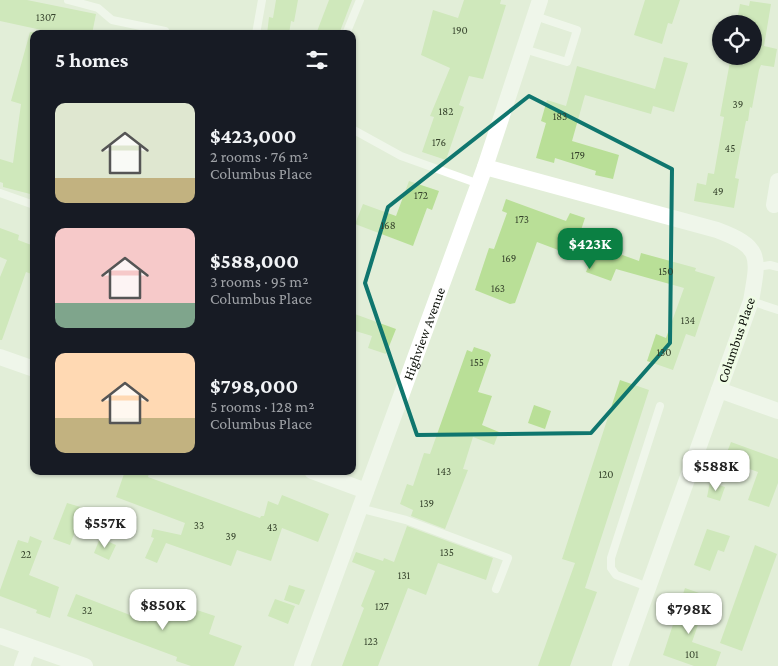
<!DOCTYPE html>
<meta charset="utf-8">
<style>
body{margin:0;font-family:"Crimson Pro",serif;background:#20242c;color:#f1f3f6;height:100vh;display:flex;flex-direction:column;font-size:19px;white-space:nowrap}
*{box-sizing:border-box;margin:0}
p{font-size:16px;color:#9ea1a6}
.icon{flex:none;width:28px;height:28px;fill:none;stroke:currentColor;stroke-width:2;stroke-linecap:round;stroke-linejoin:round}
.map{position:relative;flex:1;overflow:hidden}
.drawer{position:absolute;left:30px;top:30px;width:326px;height:445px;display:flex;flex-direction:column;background:#171b24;border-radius:10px;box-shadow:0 1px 4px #0004}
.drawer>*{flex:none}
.buttons{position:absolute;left:712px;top:15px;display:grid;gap:10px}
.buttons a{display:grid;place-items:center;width:50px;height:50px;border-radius:50%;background:#171b24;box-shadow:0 1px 4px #0004;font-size:25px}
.price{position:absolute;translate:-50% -42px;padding:0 11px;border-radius:10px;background:#fff;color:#222;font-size:16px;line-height:32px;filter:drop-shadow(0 1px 2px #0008)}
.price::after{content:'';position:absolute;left:50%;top:30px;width:15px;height:11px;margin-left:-8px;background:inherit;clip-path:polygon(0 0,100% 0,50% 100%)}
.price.selected{background:#0b8043;color:#fff}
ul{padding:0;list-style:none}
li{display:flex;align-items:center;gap:15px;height:125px;padding:0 25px}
li span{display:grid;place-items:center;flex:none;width:140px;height:100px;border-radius:10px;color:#555}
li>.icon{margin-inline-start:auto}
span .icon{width:60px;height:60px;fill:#fffc;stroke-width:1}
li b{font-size:21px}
h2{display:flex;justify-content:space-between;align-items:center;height:60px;padding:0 25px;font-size:21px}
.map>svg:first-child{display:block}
</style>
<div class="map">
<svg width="778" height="666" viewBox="0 0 778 666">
<rect width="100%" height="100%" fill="#e2eed8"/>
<g fill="#b9df97">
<polygon points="0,0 27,0 96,14 92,34 60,34 0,21"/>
<polygon points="276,0 298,0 294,22 291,21 289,34 267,34 269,17 273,18"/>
<polygon points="329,0 352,0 339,34 316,34"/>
<polygon points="464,0 501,0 500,4 506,5 483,79 469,76 459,105 464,107 446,160 422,152 434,117 430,116 450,68 421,55 433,10 458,18"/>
<polygon points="645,0 680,0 672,24 668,23 662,44 634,35"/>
<polygon points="750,1 771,4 764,46 777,49 774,67 761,65 759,70 752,108 750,107 748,121 746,121 735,178 739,179 734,208 694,201 697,183 706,185 708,173 714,174 724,117 720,116 731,56 754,56 754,24 737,20 740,4 749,6"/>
<polygon points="30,32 34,32 34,195 3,187 3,183 0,182 0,159 13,163 21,104 11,101"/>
<polygon points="664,57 688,63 674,112 653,106 651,114 585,95 572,141 619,155 613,179 595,175 596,171 555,158 554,163 536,158 546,123 541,121 547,100 566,106 577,66 655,89"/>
<polygon points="409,181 439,191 432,210 427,208 413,246 355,224 363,204 396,216"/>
<polygon points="506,199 566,221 570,213 585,218 578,239 639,261 641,253 696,268 695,271 715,277 695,337 686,334 673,370 647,361 656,334 666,338 684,288 616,269 611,281 586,272 590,262 537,242 515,303 510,304 475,290 489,248 494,249 507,213 502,211"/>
<polygon points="0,228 19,235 18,240 34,246 34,275 26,272 2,340 0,340 0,277 7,260 0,257"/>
<polygon points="352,313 396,329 386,354 368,348 372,336 352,330"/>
<polygon points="474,347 489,352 491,355 478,392 492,396 482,425 499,432 494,445 473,437 463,469 468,470 445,529 411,516 413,510 400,504 407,484 413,486 424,453 430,454 467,350 472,352"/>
<polygon points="620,380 649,390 585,588 597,592 570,666 538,666 575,563 562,559"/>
<polygon points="534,405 551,411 545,429 528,423"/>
<polygon points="731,442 778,459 778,483 769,507 748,500 758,472 724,460"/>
<polygon points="125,471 150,471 148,477 260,518 261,516 264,516 268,501 278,505 282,495 329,514 318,542 282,528 271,561 237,550 231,566 166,543 157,563 145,558 154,538 151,537 153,529 181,535 185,523 116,497"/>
<polygon points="710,482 725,487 720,501 707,497"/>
<polygon points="67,503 84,508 70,545 53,539"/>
<polygon points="407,526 493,558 486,580 438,563 426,595 408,588 378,666 342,666 364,608 361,606 375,571 352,562 356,552 383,561 384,558 394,562"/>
<polygon points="707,529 730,536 724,552 718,550 710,571 694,565"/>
<polygon points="30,536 42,541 29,575 59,587 50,618 36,613 37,610 0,596 0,590 18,540 28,543"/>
<polygon points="100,538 116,545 109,560 94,553"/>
<polygon points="755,545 777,554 742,651 720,643"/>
<polygon points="289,585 305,590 299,605 284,600"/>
<polygon points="685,588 702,594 694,616 700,619 692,642 721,652 716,666 694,666 663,655"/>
<polygon points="76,594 148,622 158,597 215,616 209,634 242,646 234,666 191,666 176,661 177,657 67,616"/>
<polygon points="275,599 295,606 288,624 268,616"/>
</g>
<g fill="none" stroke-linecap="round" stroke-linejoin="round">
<g stroke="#fff" stroke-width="8">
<polyline points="68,0 98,8 112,20 165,31"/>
<polyline points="256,34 262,0"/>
<polyline points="346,34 360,0"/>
<polyline points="524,49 567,62 577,30 535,16"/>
<polyline points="352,129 401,156 479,184"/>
<polyline points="0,193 34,205"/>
<polyline points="757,267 770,265 778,267"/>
<polyline points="751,301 778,310"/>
<polyline points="359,508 406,520 508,558 496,589"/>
<polyline points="648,587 616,575 611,568 611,558 660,406"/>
</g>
<g stroke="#fff" stroke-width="16">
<path d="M485,167L717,230C762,247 759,256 751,301L620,666"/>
<polyline points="774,205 778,181"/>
<polyline points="0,357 34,369"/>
<polyline points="719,390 778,411"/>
<polyline points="312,471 366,491"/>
<polyline points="0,636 85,666"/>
<polyline points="22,666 29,647"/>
<path id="s1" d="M302,666L485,167L540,0"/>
</g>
</g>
<path d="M0 0H778V666H0ZM529,96L672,169L670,343L591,433L417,435L365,283L388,207Z" fill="#e2eed8" fill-opacity=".55" fill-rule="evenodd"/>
<path fill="none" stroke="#0f766e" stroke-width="4" stroke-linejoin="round" d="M529,96L672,169L670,343L591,433L417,435L365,283L388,207Z"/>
<g text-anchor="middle" stroke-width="5" stroke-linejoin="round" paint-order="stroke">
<g font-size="11" fill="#36432c">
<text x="46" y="21">1307</text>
<text x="460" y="34">190</text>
<text x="738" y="108">39</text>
<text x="446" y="115">182</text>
<text x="560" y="120">183</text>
<text x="439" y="146">176</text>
<text x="730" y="152">45</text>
<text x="578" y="159">179</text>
<text x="718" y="195">49</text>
<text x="421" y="199">172</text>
<text x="522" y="223">173</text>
<text x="388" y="229">168</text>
<text x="509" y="262">169</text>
<text x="666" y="275">150</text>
<text x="498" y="292">163</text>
<text x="688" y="324">134</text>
<text x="664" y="356">130</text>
<text x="477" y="366">155</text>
<text x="444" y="475">143</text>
<text x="606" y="478">120</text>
<text x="427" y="507">139</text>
<text x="199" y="529">33</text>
<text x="272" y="531">43</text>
<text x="231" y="540">39</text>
<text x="447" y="556">135</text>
<text x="26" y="558">22</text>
<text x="404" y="579">131</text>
<text x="382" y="610">127</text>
<text x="87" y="614">32</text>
<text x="371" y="645">123</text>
<text x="692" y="658">101</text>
</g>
<g font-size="14" fill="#0b0f08" stroke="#effce5">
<text dy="5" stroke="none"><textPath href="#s1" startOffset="354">Highview Avenue</textPath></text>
<text transform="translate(736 340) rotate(-71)" y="5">Columbus Place</text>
</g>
</g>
</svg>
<div class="buttons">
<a><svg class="icon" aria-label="locate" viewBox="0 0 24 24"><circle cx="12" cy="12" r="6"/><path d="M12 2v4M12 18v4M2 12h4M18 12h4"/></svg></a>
</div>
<b class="price selected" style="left:590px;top:270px">$423K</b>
<b class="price" style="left:716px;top:492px">$588K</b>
<b class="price" style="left:105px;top:549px">$557K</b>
<b class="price" style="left:163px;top:631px">$850K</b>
<b class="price" style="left:689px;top:635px">$798K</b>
<section class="drawer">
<h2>5 homes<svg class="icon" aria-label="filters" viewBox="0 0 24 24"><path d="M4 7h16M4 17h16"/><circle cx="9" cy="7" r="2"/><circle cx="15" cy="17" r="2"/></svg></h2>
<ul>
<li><span style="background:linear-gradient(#dfe7d0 75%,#c2b280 0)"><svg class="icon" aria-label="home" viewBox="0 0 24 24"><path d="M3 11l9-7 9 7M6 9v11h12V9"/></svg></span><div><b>$423,000</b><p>2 rooms · 76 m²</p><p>Columbus Place</p></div></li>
<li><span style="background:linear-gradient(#f6c9c9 75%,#7fa58c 0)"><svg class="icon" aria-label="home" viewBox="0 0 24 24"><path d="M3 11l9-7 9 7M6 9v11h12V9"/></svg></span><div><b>$588,000</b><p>3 rooms · 95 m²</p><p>Columbus Place</p></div></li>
<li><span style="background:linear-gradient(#ffd9b3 65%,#c2b280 0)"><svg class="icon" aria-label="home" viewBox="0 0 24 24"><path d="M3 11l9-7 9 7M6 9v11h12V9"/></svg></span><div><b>$798,000</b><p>5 rooms · 128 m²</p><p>Columbus Place</p></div></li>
</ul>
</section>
</div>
